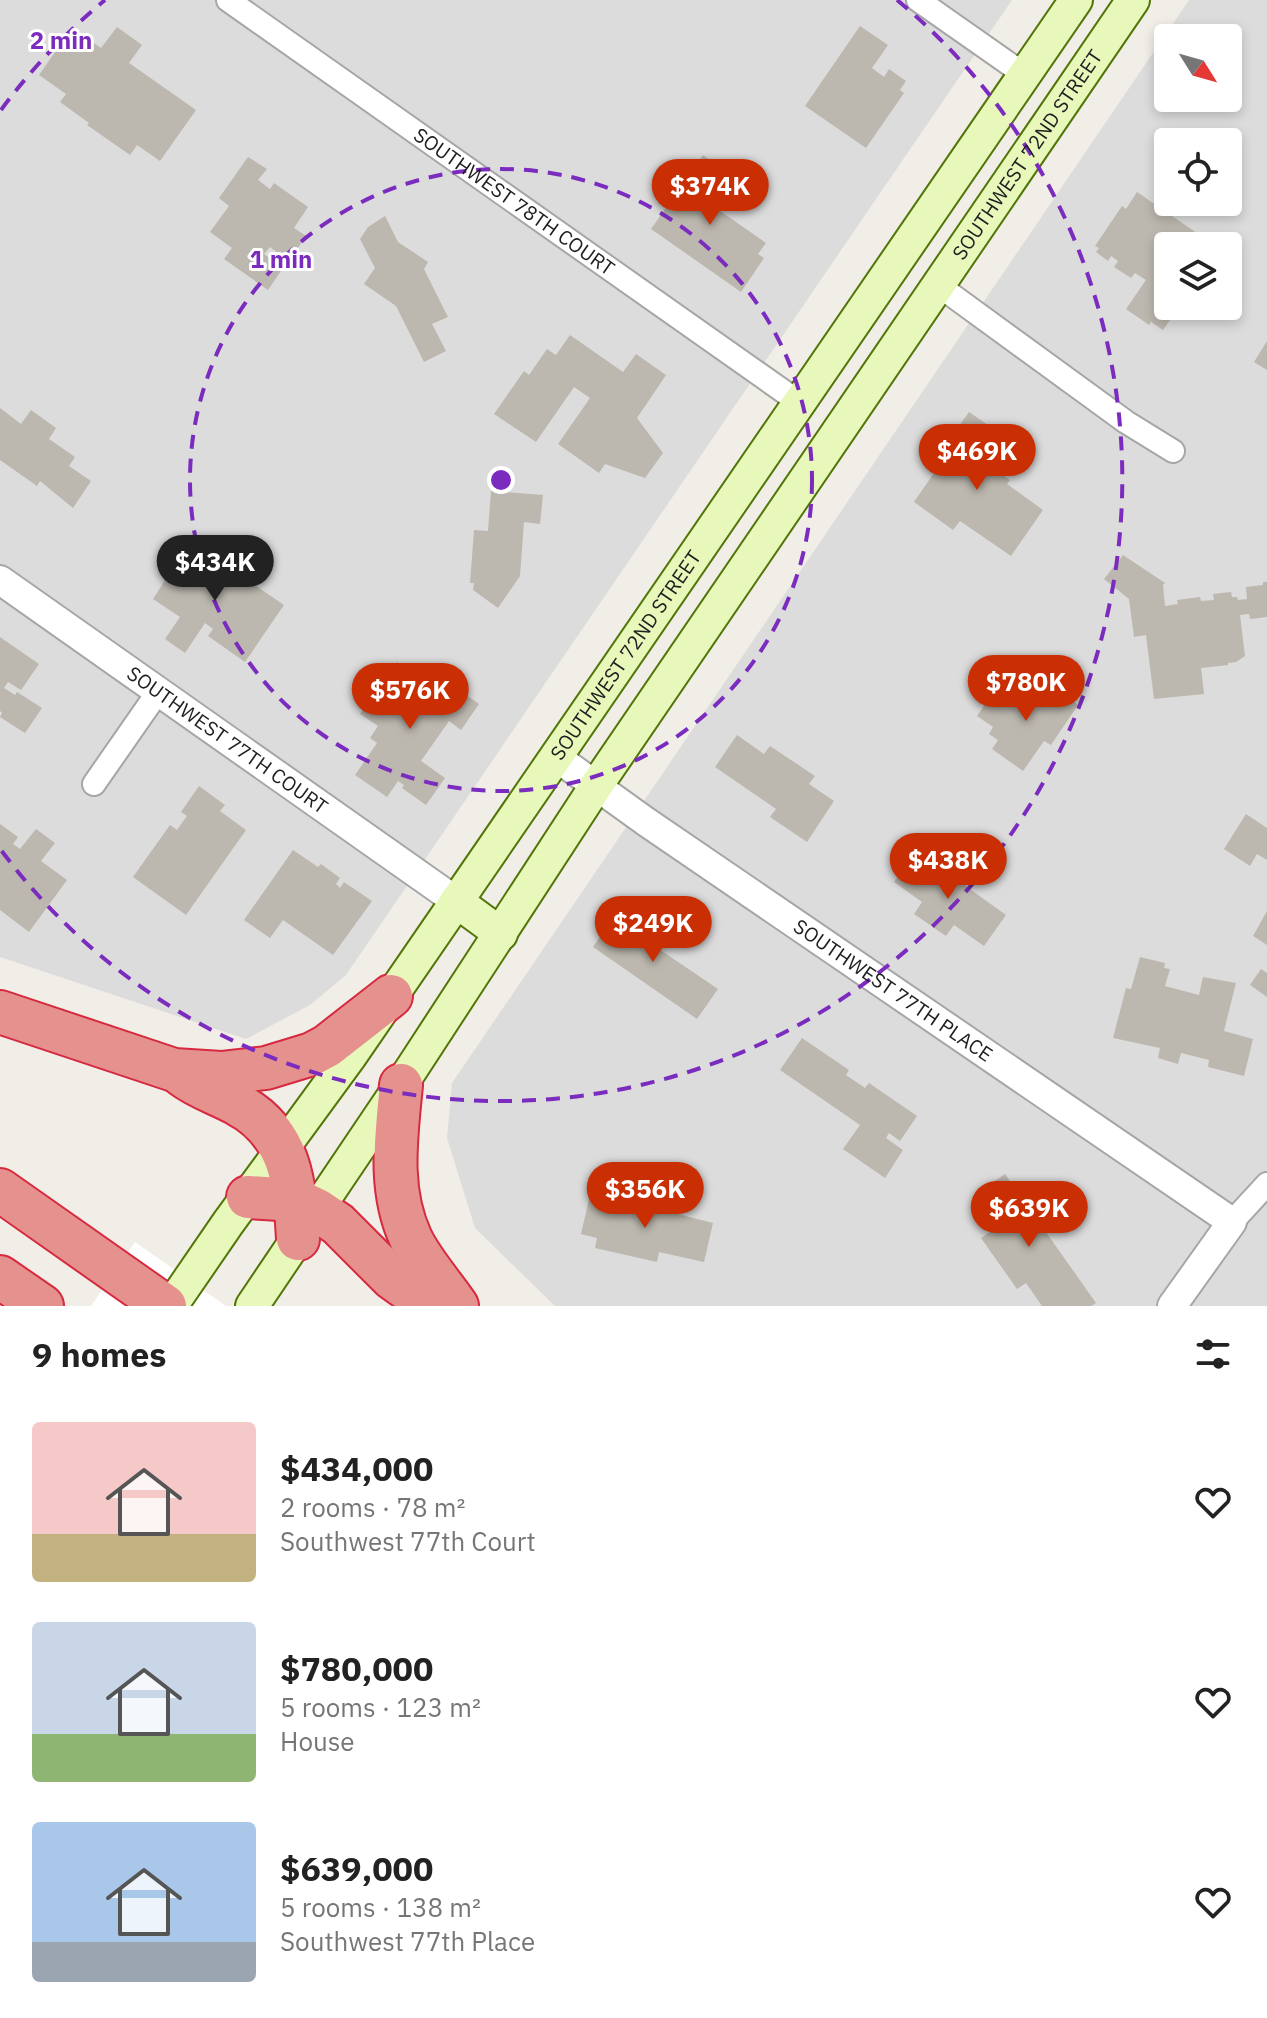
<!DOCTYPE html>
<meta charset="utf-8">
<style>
body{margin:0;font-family:"IBM Plex Sans",sans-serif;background:#f6f6f6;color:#222;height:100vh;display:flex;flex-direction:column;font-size:30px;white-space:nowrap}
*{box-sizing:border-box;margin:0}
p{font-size:26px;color:#767676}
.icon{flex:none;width:44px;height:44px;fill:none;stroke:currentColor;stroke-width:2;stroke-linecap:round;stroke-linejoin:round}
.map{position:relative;height:1306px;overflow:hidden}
.drawer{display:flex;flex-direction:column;background:#fff;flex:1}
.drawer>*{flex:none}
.needle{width:52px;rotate:127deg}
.controls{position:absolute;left:1154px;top:24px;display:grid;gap:16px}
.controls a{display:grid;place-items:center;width:88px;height:88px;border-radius:8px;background:#fff;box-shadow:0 4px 12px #0003;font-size:40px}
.price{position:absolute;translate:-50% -68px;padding:0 18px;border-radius:28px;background:#ca2f04;color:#fff;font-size:26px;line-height:52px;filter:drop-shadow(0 2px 4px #0008)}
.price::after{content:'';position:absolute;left:50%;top:48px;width:24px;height:18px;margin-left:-12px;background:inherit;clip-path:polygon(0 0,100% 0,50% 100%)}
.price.active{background:#222;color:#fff}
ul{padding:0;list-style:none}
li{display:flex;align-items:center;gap:24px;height:200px;padding:0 32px}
li span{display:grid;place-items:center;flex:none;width:224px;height:160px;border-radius:8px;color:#555}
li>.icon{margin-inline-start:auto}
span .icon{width:96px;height:96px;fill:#fffc;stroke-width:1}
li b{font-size:34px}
h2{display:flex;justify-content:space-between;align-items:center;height:96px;padding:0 32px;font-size:34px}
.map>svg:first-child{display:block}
</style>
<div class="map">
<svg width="1267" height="1306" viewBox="0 0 1267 1306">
<rect width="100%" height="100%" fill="#f0eee6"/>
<g fill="#dddcdc" fill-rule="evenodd">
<polygon points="0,0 1012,0 346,975 310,1005 246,1039 0,957"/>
<path d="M1189,0H1267V1306H555L475,1228L447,1138L452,1083ZM1168,38H1228V98H1168ZM1168,142H1228V202H1168ZM1168,246H1228V306H1168Z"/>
</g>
<polygon fill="#fff" points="135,1242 226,1306 91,1306"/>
<g fill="#bcb8af">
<polygon points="860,26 888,45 872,68 884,77 889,69 906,81 900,90 904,93 866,148 805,106"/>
<polygon points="117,27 142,45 129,63 196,110 160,161 137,145 130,155 87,125 89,123 60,102 66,94 39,75 72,28 101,48"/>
<polygon points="703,155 733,176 713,206 766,243 758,254 764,258 741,292 651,229"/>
<polygon points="248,157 267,169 258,180 270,189 274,183 308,207 294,228 306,236 289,261 270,247 264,254 283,268 268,290 224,259 232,248 210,232 229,206 219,198"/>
<polygon points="1137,192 1207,240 1203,246 1168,246 1166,298 1168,306 1179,307 1163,330 1151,322 1149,325 1126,309 1146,280 1135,273 1131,278 1114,267 1118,261 1111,256 1108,261 1096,252 1099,248 1095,246 1122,206 1126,209"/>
<polygon points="385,216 398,242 428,262 424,269 448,317 432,324 446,351 424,362 396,306 364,284 375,268 360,239 368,227"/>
<polygon points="570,335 623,372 636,354 666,375 637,418 663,453 645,478 605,464 599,473 558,444 590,398 574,387 536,442 494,414 524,371 529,375 547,349 556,355"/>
<polygon points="1267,341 1267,370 1254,362"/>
<polygon points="0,408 21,424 31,410 56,428 49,439 75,457 69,466 91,481 73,508 40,481 37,486 0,460"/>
<polygon points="969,412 994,429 975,457 985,463 982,467 988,471 991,467 1010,480 1007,484 1043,510 1011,556 960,521 953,530 914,502 947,454 942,450"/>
<polygon points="491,491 543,495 540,524 524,522 520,576 498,608 473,590 474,583 470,583 474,530 488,531"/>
<polygon points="187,539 284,605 245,662 208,636 213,629 205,623 185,653 165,639 180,617 153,599 167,577 164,575"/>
<polygon points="1123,555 1165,583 1163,585 1165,606 1178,604 1177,600 1200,597 1201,601 1214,600 1213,594 1231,592 1232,597 1237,597 1238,600 1247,599 1246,587 1263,585 1263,582 1267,582 1267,617 1250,619 1249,614 1240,615 1245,656 1236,662 1228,663 1228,665 1201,668 1204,694 1154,699 1146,635 1134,637 1129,599 1104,579"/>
<polygon points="0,637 39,664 21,690 8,682 4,688 15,695 17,692 42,708 25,733 0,717 2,713 0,711"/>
<polygon points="397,662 433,688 440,677 479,704 461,730 449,721 421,761 445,778 426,805 402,788 404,785 398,781 387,797 355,775 377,743 370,738 378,726 360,714"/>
<polygon points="1050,685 1078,705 1051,745 1044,741 1023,771 992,749 998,740 989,734 993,727 977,716 994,691 1011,703 1020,689 1038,702"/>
<polygon points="737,735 764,754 770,746 815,776 809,784 834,801 807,842 770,817 776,809 715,767"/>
<polygon points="199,786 225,805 220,811 246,830 186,915 133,877 170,825 177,830 187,816 181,812"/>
<polygon points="1246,814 1267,828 1267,860 1257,854 1250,866 1224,849"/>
<polygon points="0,824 18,837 13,844 20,849 36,829 55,843 41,861 67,880 29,932 0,910"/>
<polygon points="293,850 318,867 321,864 340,878 336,884 340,888 344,882 372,901 333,955 283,920 270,938 244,920"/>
<polygon points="917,851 1006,915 984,946 954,925 946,936 914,914 922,902 894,882"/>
<polygon points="620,908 654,931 649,938 655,943 653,945 718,989 697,1019 593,947"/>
<polygon points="1267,911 1267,945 1253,936"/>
<polygon points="1140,957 1165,963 1164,968 1170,969 1165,986 1199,995 1203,977 1236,983 1224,1031 1253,1039 1244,1076 1208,1067 1209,1060 1181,1053 1178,1064 1158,1058 1160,1048 1113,1038 1126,988 1131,989"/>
<polygon points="1261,969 1267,973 1267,997 1250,985"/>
<polygon points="802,1038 849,1070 846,1075 865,1088 869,1083 917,1116 900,1141 889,1133 886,1138 903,1150 885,1178 843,1149 860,1125 780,1070"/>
<polygon points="1005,1174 1024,1201 1096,1303 1091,1306 1042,1306 1026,1283 1017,1289 981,1238 990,1232 987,1227 995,1221 976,1194"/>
<polygon points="590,1195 606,1199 607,1196 713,1223 704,1262 659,1252 657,1262 595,1248 597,1238 581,1234"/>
</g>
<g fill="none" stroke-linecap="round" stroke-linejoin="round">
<g stroke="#a6a6a6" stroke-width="26">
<g id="minor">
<path id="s1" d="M228,0L800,403"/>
<polyline points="918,0 1025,75"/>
<polyline points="938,285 1126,422 1173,451"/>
<polyline points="94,784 158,692"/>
<polyline points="1232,1222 1267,1184"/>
</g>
</g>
<g stroke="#a6a6a6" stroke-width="32">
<g id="tertiary">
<path id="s2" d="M0,580L456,901"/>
<path id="s3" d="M556,757L645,821L1232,1222L1172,1306"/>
</g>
</g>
<g stroke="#517507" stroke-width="36">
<g id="secondary">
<polyline points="456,901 501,934"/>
<path id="s4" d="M171,1306L228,1223L351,1055L1076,0"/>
<path id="s5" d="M252,1306L401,1085L596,786L1133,0"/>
</g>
</g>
<g stroke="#d7293f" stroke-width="46">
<g id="motorway">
<polyline points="0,1012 174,1070 221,1073 266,1068 312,1054 327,1046 391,996"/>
<path d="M182,1075C199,1088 219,1094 237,1104C291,1132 295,1184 298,1239"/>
<path d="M401,1085C396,1137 388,1190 411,1239C422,1262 442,1284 457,1306"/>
<polyline points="0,1190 165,1306"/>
<polyline points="248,1197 296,1200 317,1210 338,1224 392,1278 431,1306"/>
<polyline points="0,1277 42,1306"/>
</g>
</g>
<use href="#minor" stroke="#fff" stroke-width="22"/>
<use href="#tertiary" stroke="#fff" stroke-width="28"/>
<use href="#secondary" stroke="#e8f8bb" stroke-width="32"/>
<use href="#motorway" stroke="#e5928f" stroke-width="42"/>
</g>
<g fill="none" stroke="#7b2cbf" stroke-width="4" stroke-dasharray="14 10">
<circle cx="501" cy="480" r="311"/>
<path d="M1 110A622 622 0 0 1 105 0M897 0A622 622 0 1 1 1 850"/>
</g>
<g text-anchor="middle" stroke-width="6" stroke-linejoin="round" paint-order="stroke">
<g font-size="20" fill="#1f1f1f" stroke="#fff">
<text dy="7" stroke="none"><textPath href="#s5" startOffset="1388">SOUTHWEST 72ND STREET</textPath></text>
<text dy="7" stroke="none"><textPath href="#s1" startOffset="350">SOUTHWEST 78TH COURT</textPath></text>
<text dy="7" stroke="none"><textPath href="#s4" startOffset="794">SOUTHWEST 72ND STREET</textPath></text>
<text dy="7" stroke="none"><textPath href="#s2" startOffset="278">SOUTHWEST 77TH COURT</textPath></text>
<text dy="7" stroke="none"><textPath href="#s3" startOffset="410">SOUTHWEST 77TH PLACE</textPath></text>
</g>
</g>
<circle cx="501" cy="480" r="12" fill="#7b2cbf" stroke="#fff" stroke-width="4"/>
<g font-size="24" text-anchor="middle" font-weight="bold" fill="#7b2cbf" stroke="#fff" stroke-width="6" stroke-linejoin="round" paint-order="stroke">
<text x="61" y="49">2 min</text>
<text x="281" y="268">1 min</text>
</g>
</svg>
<div class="controls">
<a><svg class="needle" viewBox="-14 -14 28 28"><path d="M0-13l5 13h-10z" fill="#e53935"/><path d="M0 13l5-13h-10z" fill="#767676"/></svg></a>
<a><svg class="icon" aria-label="locate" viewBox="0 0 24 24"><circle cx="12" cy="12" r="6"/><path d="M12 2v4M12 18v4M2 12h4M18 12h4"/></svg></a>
<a><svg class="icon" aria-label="layers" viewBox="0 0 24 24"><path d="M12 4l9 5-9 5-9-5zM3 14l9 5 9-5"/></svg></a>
</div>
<b class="price" style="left:710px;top:227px">$374K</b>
<b class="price" style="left:977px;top:492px">$469K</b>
<b class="price active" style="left:215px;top:603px">$434K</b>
<b class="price" style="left:1026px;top:723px">$780K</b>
<b class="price" style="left:410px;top:731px">$576K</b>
<b class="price" style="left:948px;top:901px">$438K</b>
<b class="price" style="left:653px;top:964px">$249K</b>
<b class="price" style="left:645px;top:1230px">$356K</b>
<b class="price" style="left:1029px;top:1249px">$639K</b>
</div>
<section class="drawer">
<h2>9 homes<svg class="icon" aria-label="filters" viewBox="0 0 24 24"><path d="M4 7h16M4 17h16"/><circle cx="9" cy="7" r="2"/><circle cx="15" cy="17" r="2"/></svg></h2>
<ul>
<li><span style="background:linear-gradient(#f6c9c9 70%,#c2b280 0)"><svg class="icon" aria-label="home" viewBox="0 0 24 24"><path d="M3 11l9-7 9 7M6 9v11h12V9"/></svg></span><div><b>$434,000</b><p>2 rooms · 78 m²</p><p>Southwest 77th Court</p></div><svg class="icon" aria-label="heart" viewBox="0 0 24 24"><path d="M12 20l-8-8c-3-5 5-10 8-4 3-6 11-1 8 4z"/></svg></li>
<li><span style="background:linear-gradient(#c9d6e8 70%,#8fb573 0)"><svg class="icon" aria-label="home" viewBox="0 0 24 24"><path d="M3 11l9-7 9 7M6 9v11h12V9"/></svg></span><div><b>$780,000</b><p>5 rooms · 123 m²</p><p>House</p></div><svg class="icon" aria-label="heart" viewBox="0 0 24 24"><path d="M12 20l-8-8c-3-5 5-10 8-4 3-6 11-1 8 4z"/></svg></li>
<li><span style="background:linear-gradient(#a9c7e8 75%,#9aa5b1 0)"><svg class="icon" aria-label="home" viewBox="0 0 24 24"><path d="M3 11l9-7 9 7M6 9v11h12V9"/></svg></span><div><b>$639,000</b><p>5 rooms · 138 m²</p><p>Southwest 77th Place</p></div><svg class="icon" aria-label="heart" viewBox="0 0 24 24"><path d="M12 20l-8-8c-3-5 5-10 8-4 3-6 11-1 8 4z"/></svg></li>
</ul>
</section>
